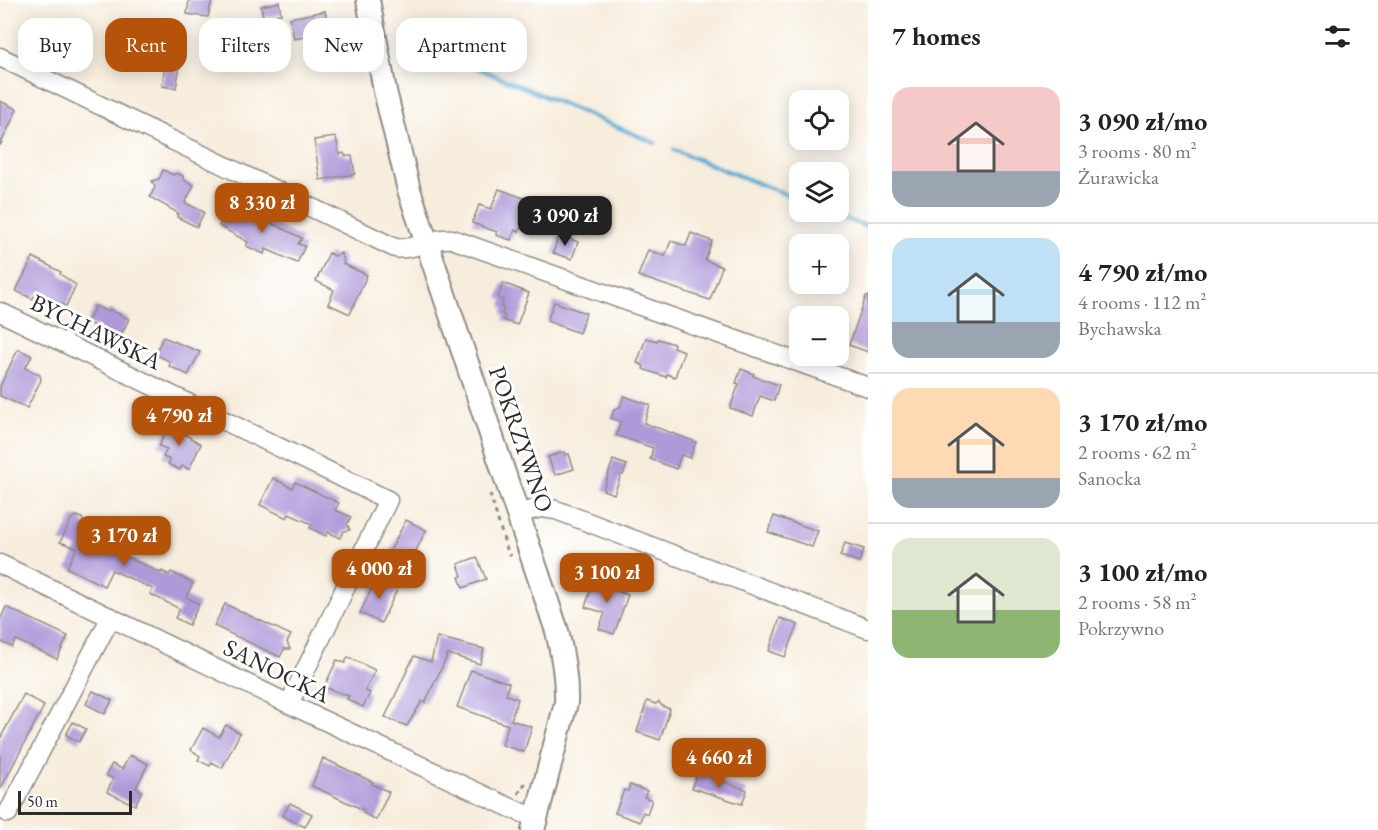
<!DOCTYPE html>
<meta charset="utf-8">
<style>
body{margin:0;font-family:"EB Garamond",serif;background:#f6f6f6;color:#222;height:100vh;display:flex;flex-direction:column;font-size:22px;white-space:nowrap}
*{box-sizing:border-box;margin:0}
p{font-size:20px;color:#767676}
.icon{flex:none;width:33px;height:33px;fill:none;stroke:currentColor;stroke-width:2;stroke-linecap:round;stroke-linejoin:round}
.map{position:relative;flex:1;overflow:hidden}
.panel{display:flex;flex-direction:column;background:#fff;width:510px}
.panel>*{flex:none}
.top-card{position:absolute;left:18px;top:18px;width:570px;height:54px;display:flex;gap:12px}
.controls{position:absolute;left:789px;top:90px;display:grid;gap:12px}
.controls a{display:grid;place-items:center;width:60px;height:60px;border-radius:12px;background:#fff;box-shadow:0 3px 15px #0003;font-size:30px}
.scale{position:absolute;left:18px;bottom:15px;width:114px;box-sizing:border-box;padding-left:6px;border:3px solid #2b2b2b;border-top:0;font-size:16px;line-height:21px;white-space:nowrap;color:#2b2b2b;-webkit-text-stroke:4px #fff;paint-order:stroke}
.price{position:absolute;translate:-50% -51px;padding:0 14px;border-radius:12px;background:#b45309;color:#fff;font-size:20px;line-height:39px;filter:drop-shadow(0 2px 3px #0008)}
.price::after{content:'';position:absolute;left:50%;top:36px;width:18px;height:14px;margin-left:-9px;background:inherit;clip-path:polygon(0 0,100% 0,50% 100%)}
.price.current{background:#222;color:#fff}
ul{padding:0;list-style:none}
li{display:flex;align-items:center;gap:18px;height:150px;padding:0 24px}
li+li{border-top:2px solid #e0e0e0}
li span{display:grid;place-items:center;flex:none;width:168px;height:120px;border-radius:18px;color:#555}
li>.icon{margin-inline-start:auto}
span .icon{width:72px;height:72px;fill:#fffc;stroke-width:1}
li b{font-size:26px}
h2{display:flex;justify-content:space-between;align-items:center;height:72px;padding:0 24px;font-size:26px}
.pill{padding:0 21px;border-radius:18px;background:#fff;box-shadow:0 3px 15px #0003;font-size:21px;line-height:54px}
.pill.current{background:#b45309;color:#fff}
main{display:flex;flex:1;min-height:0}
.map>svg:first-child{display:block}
</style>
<main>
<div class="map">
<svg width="868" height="830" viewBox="0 0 868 830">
<rect width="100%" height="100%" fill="#fff"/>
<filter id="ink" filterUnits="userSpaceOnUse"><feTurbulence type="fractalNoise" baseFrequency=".0167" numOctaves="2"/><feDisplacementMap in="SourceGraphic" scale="12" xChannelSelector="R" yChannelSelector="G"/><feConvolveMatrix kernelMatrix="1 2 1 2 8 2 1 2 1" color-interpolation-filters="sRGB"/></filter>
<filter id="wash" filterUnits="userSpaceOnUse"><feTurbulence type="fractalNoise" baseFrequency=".008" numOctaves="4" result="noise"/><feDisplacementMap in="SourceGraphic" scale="24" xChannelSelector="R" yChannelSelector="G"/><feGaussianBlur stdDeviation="1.35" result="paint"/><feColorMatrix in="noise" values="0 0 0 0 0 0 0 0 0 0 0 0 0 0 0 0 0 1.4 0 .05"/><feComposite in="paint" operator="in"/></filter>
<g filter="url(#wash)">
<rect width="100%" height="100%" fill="#f7eddd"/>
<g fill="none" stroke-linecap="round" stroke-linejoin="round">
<g stroke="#5aabd4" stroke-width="4.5">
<polyline points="421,44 655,143"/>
<polyline points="674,150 800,200"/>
<polyline points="827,212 868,227"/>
</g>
</g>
<g id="blocks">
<g fill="#af9ad9">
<polygon points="189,0 212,0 208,17 187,14"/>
<polygon points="279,2 281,14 263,17 261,6"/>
<polygon points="325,11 329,32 294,39 290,18"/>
<polygon points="165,64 180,66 176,88 162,86"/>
<polygon points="0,101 17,109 0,146"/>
<polygon points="336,137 339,154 344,153 345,156 352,156 355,174 320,180 314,140"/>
<polygon points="163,170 173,175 177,173 183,176 184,180 194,185 185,203 204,212 197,227 177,217 178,213 150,197 155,187 152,181 159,179"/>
<polygon points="499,189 526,199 521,212 526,214 519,232 515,230 511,240 496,235 497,232 472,223 479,205 491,209"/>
<polygon points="236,206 302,238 298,244 305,246 297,263 266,249 264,254 246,246 248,242 219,226 226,209 233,212"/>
<polygon points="691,233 712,241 705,260 722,267 710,300 638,276 648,250 665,256 671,241 686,246"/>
<polygon points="559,235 578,242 572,259 553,253"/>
<polygon points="329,253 335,256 341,253 344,261 343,264 367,275 350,314 328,304 334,290 316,281"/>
<polygon points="33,257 61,272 60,274 76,285 66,306 36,293 33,299 16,291"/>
<polygon points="503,283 529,293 517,325 503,320 505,316 502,314 504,308 501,307 503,300 498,298"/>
<polygon points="866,296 868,296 868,352 849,345"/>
<polygon points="554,302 586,313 579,333 547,321"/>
<polygon points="95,306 108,312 109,309 129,319 118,341 98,332 100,328 87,323"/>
<polygon points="163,337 200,352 188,375 169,366 171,362 155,354"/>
<polygon points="646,338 657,341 658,339 674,344 673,347 684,351 675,377 667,374 666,377 643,369 644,366 637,363"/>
<polygon points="18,349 32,356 25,368 40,375 41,380 27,408 0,396 0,386"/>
<polygon points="741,369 754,374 753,376 779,385 774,401 760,396 753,416 730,408 739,384 736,383"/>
<polygon points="624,396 650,405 644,423 696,442 690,458 681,455 676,469 650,459 653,448 616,435 621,422 611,418 614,410 620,407"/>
<polygon points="170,422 186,430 184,434 201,444 189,469 182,466 180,470 168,464 170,460 163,457 167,449 159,446"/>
<polygon points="564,452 565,455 569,454 574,469 555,475 548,457"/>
<polygon points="613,460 627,465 623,475 621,475 614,494 603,490"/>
<polygon points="273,478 292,488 295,482 339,503 335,510 351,517 347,524 350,530 344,531 340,538 328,532 326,536 310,528 312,524 289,514 287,518 260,505"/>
<polygon points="77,516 82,518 84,524 115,539 116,536 133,544 127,557 161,573 162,571 169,575 171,572 193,583 186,597 199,604 189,625 175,618 180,609 150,594 153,589 112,570 104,586 67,568 77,548 60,542 72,518"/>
<polygon points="774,516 818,531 812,547 768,532"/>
<polygon points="406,520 426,530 410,563 389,553"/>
<polygon points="845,543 864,549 859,562 840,556"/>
<polygon points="477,557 486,579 463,588 459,577 462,576 458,564"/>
<polygon points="377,578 398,588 381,623 360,613"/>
<polygon points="595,578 607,582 606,587 628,595 614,634 599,629 605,613 585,607"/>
<polygon points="225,604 291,635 287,642 290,649 284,649 280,657 214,626"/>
<polygon points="6,607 68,636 57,659 16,640 12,647 0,641 0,620"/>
<polygon points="780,618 798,625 785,657 769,651"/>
<polygon points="437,637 484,649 480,664 448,654 425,703 422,701 407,726 385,717 414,656 431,662"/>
<polygon points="348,657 375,670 365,691 370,693 363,707 347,699 349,696 324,687 337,660 345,663"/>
<polygon points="471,670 509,683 506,695 518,699 511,720 532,727 524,752 502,745 508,725 457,707"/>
<polygon points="93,691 112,700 105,714 86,704"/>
<polygon points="24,694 44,706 0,790 0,739"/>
<polygon points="647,701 655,704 659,702 662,706 670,709 660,740 637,732"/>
<polygon points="73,722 86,729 79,742 66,735"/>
<polygon points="226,725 240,733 222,768 212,762 210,766 198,760 200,756 191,750 203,728 219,737"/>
<polygon points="130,755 148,764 136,788 142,791 135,805 107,792 113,779 106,775 112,764 122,769"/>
<polygon points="323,758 373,782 372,784 389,792 376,820 363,813 364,810 312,786"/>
<polygon points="697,773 747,790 742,804 692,788"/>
<polygon points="630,785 647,791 644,797 652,800 647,814 643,812 640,822 615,813 624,790 628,791"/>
<polygon points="290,803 312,814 305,827 283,816"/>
</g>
</g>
</g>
<g filter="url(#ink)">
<use href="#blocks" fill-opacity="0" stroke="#918c84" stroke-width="1.5"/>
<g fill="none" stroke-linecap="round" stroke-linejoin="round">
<g stroke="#918c84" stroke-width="21">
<g id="minor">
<path d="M0,57L395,248C415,251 432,237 452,239L868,387"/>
<polyline points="0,312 388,500 289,704"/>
<polyline points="517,513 542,508 556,510 868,629"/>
<polyline points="0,564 289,704 513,809 536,818"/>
<polyline points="8,813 111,617"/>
</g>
</g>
<g stroke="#918c84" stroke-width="26">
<path id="tertiary" d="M368,0L385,91L409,190L557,631C563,656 567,678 566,703L533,830"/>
</g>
<g stroke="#918c84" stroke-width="3" stroke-dasharray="4.5 4.5" stroke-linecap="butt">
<polyline points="490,494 506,547 511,556"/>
<polyline points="518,794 526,782"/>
</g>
<use href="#minor" stroke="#fff" stroke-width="18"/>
<use href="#tertiary" stroke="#fff" stroke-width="22"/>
</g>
</g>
<g text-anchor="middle" stroke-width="6" stroke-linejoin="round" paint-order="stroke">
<g font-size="24" fill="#2b2b2b" stroke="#fff">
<text transform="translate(96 332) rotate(26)" y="8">BYCHAWSKA</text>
<text transform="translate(521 439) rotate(71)" y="8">POKRZYWNO</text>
<text transform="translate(277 671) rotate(26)" y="8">SANOCKA</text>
</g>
</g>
</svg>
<div class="controls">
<a><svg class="icon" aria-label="locate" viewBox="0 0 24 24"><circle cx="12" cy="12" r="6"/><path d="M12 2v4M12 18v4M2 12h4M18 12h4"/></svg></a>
<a><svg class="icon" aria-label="layers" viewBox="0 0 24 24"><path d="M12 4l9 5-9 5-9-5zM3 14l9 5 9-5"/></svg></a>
<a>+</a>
<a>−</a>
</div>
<div class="scale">50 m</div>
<b class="price" style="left:262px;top:234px">8 330 zł</b>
<b class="price current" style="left:565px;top:247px">3 090 zł</b>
<b class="price" style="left:179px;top:447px">4 790 zł</b>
<b class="price" style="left:124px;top:567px">3 170 zł</b>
<b class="price" style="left:379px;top:600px">4 000 zł</b>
<b class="price" style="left:607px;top:604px">3 100 zł</b>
<b class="price" style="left:719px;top:789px">4 660 zł</b>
<div class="top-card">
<a class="pill">Buy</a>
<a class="pill current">Rent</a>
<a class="pill">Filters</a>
<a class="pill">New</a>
<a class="pill">Apartment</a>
</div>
</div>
<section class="panel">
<h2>7 homes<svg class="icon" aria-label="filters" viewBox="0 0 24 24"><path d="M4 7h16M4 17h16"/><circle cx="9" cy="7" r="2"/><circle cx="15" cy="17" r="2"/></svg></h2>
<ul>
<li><span style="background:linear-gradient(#f6c9c9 70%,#9aa5b1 0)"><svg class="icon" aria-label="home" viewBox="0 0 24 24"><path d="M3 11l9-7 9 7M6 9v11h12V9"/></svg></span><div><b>3 090 zł/mo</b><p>3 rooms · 80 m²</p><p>Żurawicka</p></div></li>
<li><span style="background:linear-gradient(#bfe0f5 70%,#9aa5b1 0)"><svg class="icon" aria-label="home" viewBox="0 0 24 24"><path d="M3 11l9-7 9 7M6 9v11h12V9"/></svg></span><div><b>4 790 zł/mo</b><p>4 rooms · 112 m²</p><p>Bychawska</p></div></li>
<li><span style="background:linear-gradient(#ffd9b3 75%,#9aa5b1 0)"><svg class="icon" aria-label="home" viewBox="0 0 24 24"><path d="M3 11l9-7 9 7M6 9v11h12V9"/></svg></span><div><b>3 170 zł/mo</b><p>2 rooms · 62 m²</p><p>Sanocka</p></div></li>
<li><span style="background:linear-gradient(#dfe7d0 60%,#8fb573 0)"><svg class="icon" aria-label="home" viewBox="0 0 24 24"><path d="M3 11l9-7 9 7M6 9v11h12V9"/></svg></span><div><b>3 100 zł/mo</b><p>2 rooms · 58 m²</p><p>Pokrzywno</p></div></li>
</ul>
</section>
</main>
